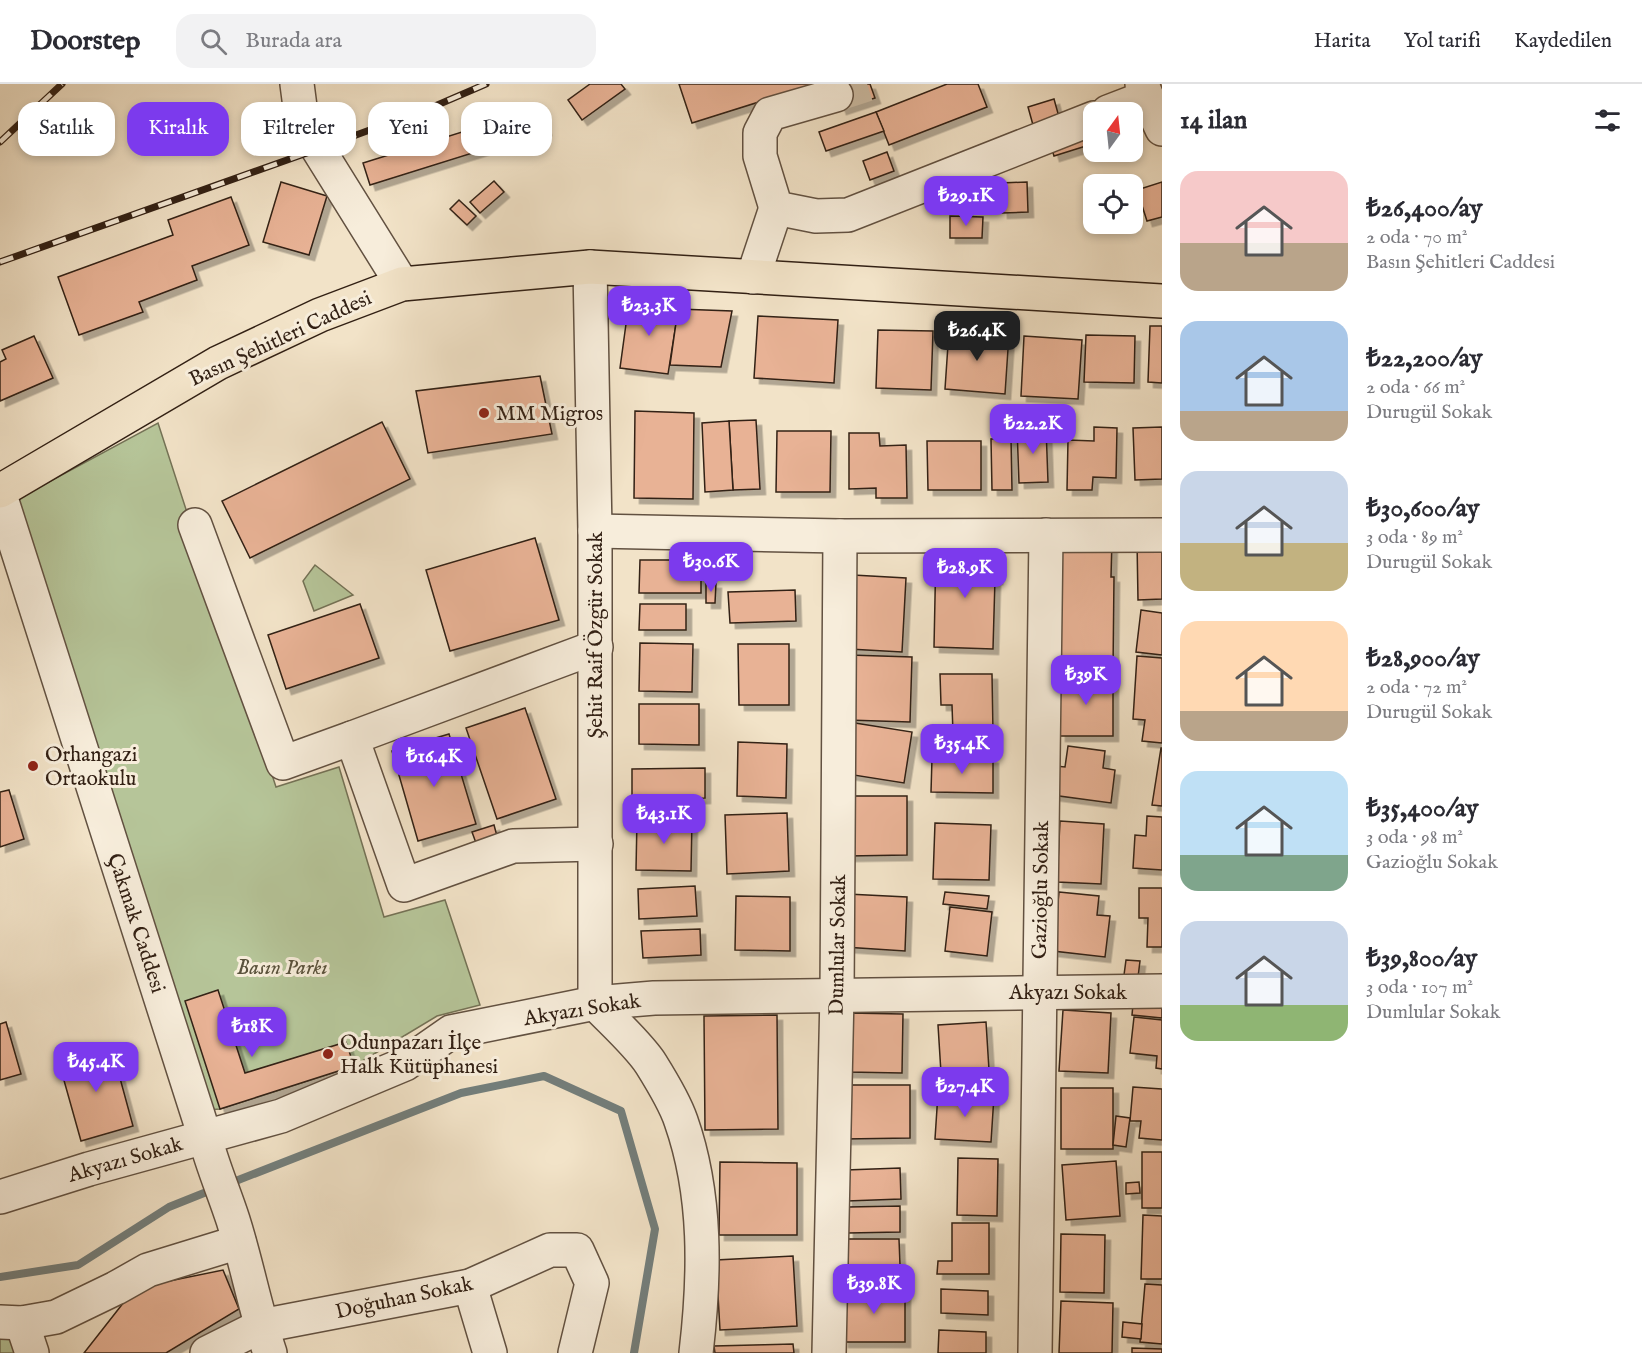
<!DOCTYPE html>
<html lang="tr">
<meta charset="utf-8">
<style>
body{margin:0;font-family:"IM FELL English",serif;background:#f2f2f3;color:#2b2b33;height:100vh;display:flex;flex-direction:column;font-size:22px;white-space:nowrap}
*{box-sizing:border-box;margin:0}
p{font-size:20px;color:#7c7c81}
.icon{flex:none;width:33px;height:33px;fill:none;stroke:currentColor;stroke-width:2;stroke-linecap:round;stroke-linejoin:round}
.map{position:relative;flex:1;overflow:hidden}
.panel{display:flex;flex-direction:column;background:#fff;width:480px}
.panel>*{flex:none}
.banner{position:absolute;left:18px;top:18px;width:570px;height:54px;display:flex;gap:12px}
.needle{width:39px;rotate:15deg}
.fabs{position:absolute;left:1083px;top:18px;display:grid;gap:12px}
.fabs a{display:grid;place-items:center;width:60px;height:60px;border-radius:12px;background:#fff;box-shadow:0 3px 9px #0003;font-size:30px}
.price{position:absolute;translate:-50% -51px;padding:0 14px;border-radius:12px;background:#7c3aed;color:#fff;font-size:20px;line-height:39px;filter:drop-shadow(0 2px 3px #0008)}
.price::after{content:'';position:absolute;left:50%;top:36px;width:18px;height:14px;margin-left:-9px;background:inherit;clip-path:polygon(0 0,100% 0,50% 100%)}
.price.on{background:#222;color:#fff}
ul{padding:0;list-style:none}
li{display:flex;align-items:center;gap:18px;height:150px;padding:0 18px}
li span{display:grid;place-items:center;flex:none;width:168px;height:120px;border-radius:18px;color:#555}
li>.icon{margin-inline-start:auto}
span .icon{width:72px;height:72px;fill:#fffc;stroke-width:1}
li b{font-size:26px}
h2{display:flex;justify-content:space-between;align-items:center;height:72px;padding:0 18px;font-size:26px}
.chip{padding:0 21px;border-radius:18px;background:#fff;box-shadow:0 3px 9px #0003;font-size:21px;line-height:54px}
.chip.on{background:#7c3aed;color:#fff}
header{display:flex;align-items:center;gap:36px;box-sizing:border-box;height:84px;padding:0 30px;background:#fff;border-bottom:2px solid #e1e1e2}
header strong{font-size:28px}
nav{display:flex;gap:33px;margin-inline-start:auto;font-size:21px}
.search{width:420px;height:54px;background:#f2f2f3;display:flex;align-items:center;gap:15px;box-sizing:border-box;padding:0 21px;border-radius:18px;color:#7c7c81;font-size:22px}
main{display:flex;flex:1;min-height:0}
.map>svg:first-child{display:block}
</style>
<header>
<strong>Doorstep</strong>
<div class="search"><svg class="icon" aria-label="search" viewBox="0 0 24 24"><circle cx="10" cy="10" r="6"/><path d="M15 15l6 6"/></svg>Burada ara</div>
<nav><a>Harita</a><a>Yol tarifi</a><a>Kaydedilen</a></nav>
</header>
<main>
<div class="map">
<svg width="1162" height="1269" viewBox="0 0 1162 1269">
<defs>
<filter id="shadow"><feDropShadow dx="5.5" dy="5.5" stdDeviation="0" flood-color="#0004"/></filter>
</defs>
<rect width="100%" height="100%" fill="#f2e3c8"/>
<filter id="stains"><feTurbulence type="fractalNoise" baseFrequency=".00333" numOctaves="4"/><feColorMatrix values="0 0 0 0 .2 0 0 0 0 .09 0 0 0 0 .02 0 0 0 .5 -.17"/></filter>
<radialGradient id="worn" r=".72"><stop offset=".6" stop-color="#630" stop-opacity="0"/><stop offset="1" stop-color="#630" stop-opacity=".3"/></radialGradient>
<g fill="#b6c599" stroke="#747256" stroke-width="1.5">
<polygon points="158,339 276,703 339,683 384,833 445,816 480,921 437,932 354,982 220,1025 207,1026 17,415"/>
<polygon points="315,481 353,511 314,527 303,497"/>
<polygon points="0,1239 32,1269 0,1269"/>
</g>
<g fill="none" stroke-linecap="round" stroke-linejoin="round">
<g stroke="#737e7b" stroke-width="8">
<polyline points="228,1100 461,1009 544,992 621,1027 655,1145 634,1269"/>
<polyline points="0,1193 78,1181 169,1123 214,1105"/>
</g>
</g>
<g fill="#e8b295" stroke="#322014" stroke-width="1.5" filter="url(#shadow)">
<polygon points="590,0 621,0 625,5 582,36 568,16"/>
<polygon points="679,0 816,0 692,39"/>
<polygon points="832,0 870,0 875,14 841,25"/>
<polygon points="947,0 978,0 987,23 889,61 876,28"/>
<polygon points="1054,15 1059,33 1033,41 1028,23"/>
<polygon points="539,24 546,46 370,101 363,79"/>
<polygon points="876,28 884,47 826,67 819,48"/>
<polygon points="1081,46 1086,62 1054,72 1049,55"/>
<polygon points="887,68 894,87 870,96 863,77"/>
<polygon points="494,97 504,108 480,129 470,118"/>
<polygon points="281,98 327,112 309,171 263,158"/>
<polygon points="1027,98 1028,128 1002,129 1001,99"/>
<polygon points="1162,98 1162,133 1147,137 1137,106"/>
<polygon points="231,113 249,161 192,182 197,196 139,218 143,228 79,251 58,193 173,151 168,136"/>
<polygon points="459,116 476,132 467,141 450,125"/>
<polygon points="950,132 983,133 982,154 950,154"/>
<polygon points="629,218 679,221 668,290 620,284"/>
<polygon points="678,225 732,227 721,283 670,281"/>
<polygon points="758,232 838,236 834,299 754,294"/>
<polygon points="1150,242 1162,242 1162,299 1148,298"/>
<polygon points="878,246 933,247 931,306 876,304"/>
<polygon points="949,246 1009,250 1005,310 945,305"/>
<polygon points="1086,251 1135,252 1134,299 1084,298"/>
<polygon points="34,252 53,294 0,317 0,278 6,275 2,266"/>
<polygon points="1024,252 1082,256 1078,315 1021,312"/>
<polygon points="540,292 552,350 428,369 416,307"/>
<polygon points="635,327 694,329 693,415 634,414"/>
<polygon points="756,336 760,405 733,406 729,337"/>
<polygon points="729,337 733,406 705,408 702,339"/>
<polygon points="382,338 410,395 250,474 222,417"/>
<polygon points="1046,343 1048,398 1019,399 1017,344"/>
<polygon points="1094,343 1117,344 1116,394 1093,393 1092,406 1067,406 1068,356 1094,357"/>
<polygon points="1162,343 1162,395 1135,396 1133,344"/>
<polygon points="777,347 831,347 830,408 776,408"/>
<polygon points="849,349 879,349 880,362 906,361 907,414 876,414 876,404 849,405"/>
<polygon points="1011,354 1012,406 992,406 991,355"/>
<polygon points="927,357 981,357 981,406 928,406"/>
<polygon points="535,454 559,536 450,567 426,486"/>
<polygon points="1054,456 1112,456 1111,493 1114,493 1113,586 1054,585"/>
<polygon points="1162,456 1162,515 1138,516 1137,457"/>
<polygon points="936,465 998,467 997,495 995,495 993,565 934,563"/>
<polygon points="640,476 701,476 701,509 639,509"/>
<polygon points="853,491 906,494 902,568 849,565"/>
<polygon points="706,499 716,499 715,519 706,519"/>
<polygon points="795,506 796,537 730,539 728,508"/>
<polygon points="360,520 379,574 286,605 268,551"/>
<polygon points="640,520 686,520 686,546 639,546"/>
<polygon points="1141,526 1162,529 1162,571 1136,568"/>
<polygon points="640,559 693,560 692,608 639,607"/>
<polygon points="738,560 789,560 789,621 739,621"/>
<polygon points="849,571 912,573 910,638 847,636"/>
<polygon points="1137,572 1162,574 1162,659 1142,657 1145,636 1133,635"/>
<polygon points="940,590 992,590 993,649 953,649 952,621 941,621"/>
<rect x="1060" y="591" width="53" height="61"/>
<polygon points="639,620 699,620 699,661 639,660"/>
<polygon points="525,624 556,715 497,735 466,644"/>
<polygon points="855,639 912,648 904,699 847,690"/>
<polygon points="449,650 476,740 418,757 392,667"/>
<polygon points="738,658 787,660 786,714 737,712"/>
<polygon points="1068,662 1105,667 1103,684 1115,686 1111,719 1052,711 1056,682 1065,683"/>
<polygon points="1161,664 1162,664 1162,722 1152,721"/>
<polygon points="932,674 993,674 993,709 931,708"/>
<polygon points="705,684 705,714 632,715 632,685"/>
<polygon points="9,706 24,755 0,763 0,708"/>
<polygon points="847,712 907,712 907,771 848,772"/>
<polygon points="787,729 789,787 727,790 725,731"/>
<polygon points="1147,732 1162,733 1162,786 1133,784 1135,751 1146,752"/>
<polygon points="637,735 692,736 691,787 636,786"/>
<polygon points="1060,737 1104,740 1101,800 1057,798"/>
<polygon points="935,739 991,741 989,796 933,795"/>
<polygon points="494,741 497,752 476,759 472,748"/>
<polygon points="695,802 697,832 639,835 638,805"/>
<polygon points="1139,804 1162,804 1162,863 1147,863 1148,834 1139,834"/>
<polygon points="945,808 989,812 987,825 943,820"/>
<polygon points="1059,808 1099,812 1097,831 1110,832 1105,873 1053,867"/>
<polygon points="847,810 907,813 905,867 844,863"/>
<polygon points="736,812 790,813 790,867 735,866"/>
<polygon points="950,823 992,828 987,872 945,867"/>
<polygon points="700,845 701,871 643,874 641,847"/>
<polygon points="1126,876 1140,877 1138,893 1124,891"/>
<polygon points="218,906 245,989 346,958 354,982 220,1025 185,917"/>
<polygon points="1133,920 1162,923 1162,934 1132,931"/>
<polygon points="1063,926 1111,929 1108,989 1059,987"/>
<polygon points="847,929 903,930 902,989 847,988"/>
<polygon points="777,931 778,1045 705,1046 704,932"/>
<polygon points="1134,933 1162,936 1162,985 1156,984 1157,972 1130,969"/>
<polygon points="6,938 21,990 0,996 0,940"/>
<polygon points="986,938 989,986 941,989 938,941"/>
<polygon points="111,961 133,1042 81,1057 58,975"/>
<polygon points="844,1001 910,1001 910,1054 844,1055"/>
<polygon points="1133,1003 1162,1005 1162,1056 1139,1054 1141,1037 1130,1037"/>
<rect x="1061" y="1004" width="52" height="61"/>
<polygon points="938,1009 994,1012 991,1058 935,1055"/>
<polygon points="1116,1032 1130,1034 1126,1063 1113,1061"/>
<rect x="1142" y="1068" width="20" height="56"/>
<polygon points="958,1074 998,1075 997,1132 957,1131"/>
<polygon points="1116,1077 1120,1132 1066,1136 1062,1081"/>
<polygon points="720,1078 797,1079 797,1151 719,1151"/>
<polygon points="900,1084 901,1115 847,1117 846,1086"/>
<polygon points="1139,1098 1140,1109 1126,1110 1126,1099"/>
<polygon points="900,1122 900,1148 848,1149 848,1123"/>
<polygon points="1143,1131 1162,1132 1162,1195 1141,1195"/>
<polygon points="952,1139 989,1139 989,1190 937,1190 938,1177 952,1177"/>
<polygon points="1061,1150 1105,1151 1104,1209 1060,1208"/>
<polygon points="847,1155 899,1155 900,1181 848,1181"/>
<polygon points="793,1172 797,1242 720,1246 716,1176"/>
<polygon points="223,1186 239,1225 166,1269 84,1269 135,1204"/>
<polygon points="1145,1200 1162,1201 1162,1260 1140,1258"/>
<rect x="843" y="1205" width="62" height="53"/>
<polygon points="941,1205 988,1207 988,1231 941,1229"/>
<polygon points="1061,1217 1113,1219 1112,1269 1059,1269"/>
<polygon points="1123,1238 1142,1240 1141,1255 1122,1253"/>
<polygon points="939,1246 986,1248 986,1269 938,1269"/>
<polygon points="793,1260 794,1269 715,1269 714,1262"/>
<polygon points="1132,1264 1162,1265 1162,1269 1132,1269"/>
</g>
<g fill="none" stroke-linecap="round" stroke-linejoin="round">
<polyline stroke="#ccbca4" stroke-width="33" stroke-dasharray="33 16" stroke-linecap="butt" points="836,11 870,0"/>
<g stroke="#625141" stroke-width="36">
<g id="minor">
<polyline points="297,0 300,23 318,65 402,200"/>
<polyline points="836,11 770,30 760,49 760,72 776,124 816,132 848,131 1094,34"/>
<polyline points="1147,13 1162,45"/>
<polyline points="1108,28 1147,13 1142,0"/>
<polyline points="590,183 595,447 595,919"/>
<polyline points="753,193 776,124"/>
<path d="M0,411L205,1053C212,1081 224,1108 233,1136C247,1180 255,1225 270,1269"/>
<polyline points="195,441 283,679 352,654"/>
<polyline points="595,447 840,452 1162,451"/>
<polyline points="596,563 352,654 404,801 513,762 596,760"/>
<path d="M595,919C611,936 639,961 651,980C661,996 675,1019 681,1037C707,1111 705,1192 696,1269"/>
<polyline points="0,1113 89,1085 281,1032 405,980 451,948 595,919 654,914 1162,907"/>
<polyline points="470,1202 490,1269"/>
<polyline points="0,1238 22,1239 56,1233 116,1204 148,1186 239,1158"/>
<polyline points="22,1239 32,1269"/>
<polyline points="207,1269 261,1242 470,1202 550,1166 577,1166 592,1199 575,1269"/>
<polyline points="829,1269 837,910 840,452"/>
<polyline points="1035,1269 1046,451"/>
</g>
</g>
<g stroke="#322014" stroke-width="36">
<polyline id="major" points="0,407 218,279 320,231 402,200 590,183 1162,217"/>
</g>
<use href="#minor" stroke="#f7eddb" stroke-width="33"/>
<use href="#major" stroke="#f2e3c8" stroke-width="33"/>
<g stroke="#322014" stroke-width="7">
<g id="rail">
<polyline points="0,58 62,0"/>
<polyline points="0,178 318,65 435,22 486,0"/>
</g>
</g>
<use href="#rail" stroke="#f7eddb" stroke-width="4.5" stroke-dasharray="14" stroke-linecap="butt"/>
</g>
<g fill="#8f2418" stroke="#f7eddb" stroke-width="2">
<circle cx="484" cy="329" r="6"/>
<circle cx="33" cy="682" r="6"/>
<circle cx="328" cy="970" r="6"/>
</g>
<g text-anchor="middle" stroke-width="6" stroke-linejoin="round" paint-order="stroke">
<g font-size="21" fill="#322014" stroke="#f7eddb">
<text transform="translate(280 254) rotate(-25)" y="7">Basın Şehitleri Caddesi</text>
<text transform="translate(595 551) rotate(-90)" y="7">Şehit Raif Özgür Sokak</text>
<text transform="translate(1040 806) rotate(-89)" y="7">Gazioğlu Sokak</text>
<text transform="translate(137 839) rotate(72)" y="7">Çakmak Caddesi</text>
<text transform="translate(837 861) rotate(-89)" y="7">Dumlular Sokak</text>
<text x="1068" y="915">Akyazı Sokak</text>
<text transform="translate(582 925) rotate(-9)" y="7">Akyazı Sokak</text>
<text transform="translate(125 1075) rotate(-16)" y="7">Akyazı Sokak</text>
<text transform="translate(404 1213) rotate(-12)" y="7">Doğuhan Sokak</text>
</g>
<g font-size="21" fill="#322014" stroke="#f7eddb" text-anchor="start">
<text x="496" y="336">MM Migros</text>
<text x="45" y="677">Orhangazi<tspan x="45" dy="24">Ortaokulu</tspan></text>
<text x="340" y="965">Odunpazarı İlçe<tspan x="340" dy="24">Halk Kütüphanesi</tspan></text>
</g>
<g font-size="21" font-style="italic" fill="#5a523c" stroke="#f7eddb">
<text x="282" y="890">Basın Parkı</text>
</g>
</g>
<rect width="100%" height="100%" filter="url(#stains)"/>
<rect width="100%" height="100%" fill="url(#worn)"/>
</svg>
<div class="fabs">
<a><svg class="needle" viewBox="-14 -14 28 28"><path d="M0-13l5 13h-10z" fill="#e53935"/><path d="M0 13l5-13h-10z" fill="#7c7c81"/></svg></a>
<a><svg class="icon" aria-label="locate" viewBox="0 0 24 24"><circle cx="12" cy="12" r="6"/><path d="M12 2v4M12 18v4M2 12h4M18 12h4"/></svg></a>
</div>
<b class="price" style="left:966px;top:143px">₺29.1K</b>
<b class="price" style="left:649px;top:253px">₺23.3K</b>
<b class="price on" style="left:977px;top:278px">₺26.4K</b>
<b class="price" style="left:1033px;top:371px">₺22.2K</b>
<b class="price" style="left:711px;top:509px">₺30.6K</b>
<b class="price" style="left:965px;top:515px">₺28.9K</b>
<b class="price" style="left:1086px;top:622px">₺39K</b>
<b class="price" style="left:962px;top:691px">₺35.4K</b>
<b class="price" style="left:434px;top:704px">₺16.4K</b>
<b class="price" style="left:664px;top:761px">₺43.1K</b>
<b class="price" style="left:252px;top:974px">₺18K</b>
<b class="price" style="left:96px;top:1009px">₺45.4K</b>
<b class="price" style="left:965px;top:1034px">₺27.4K</b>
<b class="price" style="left:874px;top:1231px">₺39.8K</b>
<div class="banner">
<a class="chip">Satılık</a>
<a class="chip on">Kiralık</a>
<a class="chip">Filtreler</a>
<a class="chip">Yeni</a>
<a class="chip">Daire</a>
</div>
</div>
<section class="panel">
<h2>14 ilan<svg class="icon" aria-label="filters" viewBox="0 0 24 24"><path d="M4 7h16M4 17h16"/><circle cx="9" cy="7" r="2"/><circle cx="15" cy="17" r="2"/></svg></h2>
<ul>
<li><span style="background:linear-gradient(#f6c9c9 60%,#b9a48a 0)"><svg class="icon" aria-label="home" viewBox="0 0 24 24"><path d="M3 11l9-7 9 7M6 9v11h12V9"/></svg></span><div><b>₺26,400/ay</b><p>2 oda · 70 m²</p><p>Basın Şehitleri Caddesi</p></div></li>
<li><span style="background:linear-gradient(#a9c7e8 75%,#b9a48a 0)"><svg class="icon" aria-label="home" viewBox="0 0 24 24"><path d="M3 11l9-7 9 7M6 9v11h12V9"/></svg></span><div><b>₺22,200/ay</b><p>2 oda · 66 m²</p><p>Durugül Sokak</p></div></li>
<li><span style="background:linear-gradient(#c9d6e8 60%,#c2b280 0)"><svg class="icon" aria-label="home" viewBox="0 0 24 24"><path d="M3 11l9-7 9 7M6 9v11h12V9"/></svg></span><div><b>₺30,600/ay</b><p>3 oda · 89 m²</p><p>Durugül Sokak</p></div></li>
<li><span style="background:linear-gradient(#ffd9b3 75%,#b9a48a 0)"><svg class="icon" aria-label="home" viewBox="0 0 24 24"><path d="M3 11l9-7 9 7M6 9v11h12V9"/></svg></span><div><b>₺28,900/ay</b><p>2 oda · 72 m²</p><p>Durugül Sokak</p></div></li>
<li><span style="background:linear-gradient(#bfe0f5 70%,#7fa58c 0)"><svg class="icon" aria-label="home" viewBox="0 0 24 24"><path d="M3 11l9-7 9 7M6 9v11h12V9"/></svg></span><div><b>₺35,400/ay</b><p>3 oda · 98 m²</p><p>Gazioğlu Sokak</p></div></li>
<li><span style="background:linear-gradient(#c9d6e8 70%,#8fb573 0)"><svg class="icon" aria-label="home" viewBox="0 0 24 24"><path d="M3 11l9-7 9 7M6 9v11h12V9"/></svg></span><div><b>₺39,800/ay</b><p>3 oda · 107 m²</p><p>Dumlular Sokak</p></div></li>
</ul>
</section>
</main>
